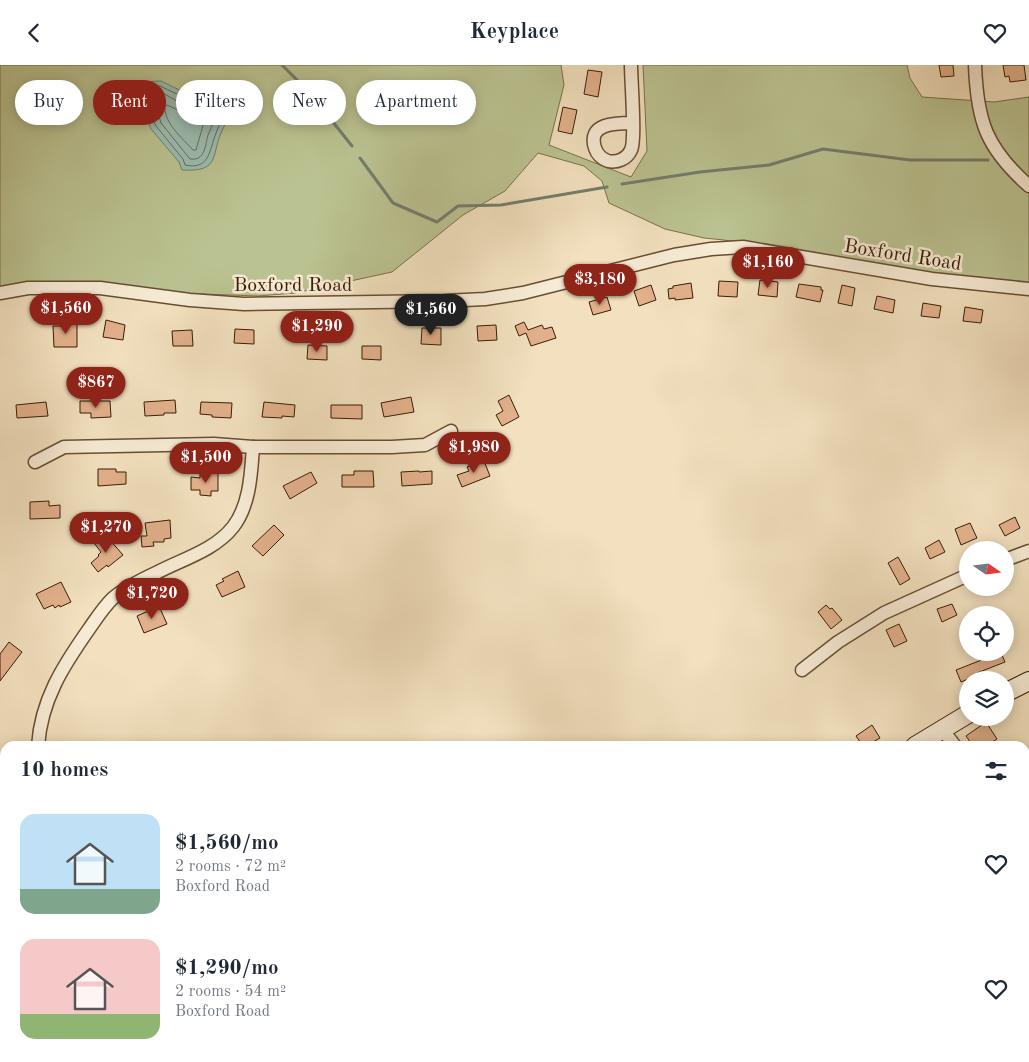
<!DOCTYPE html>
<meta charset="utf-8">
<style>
body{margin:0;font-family:"Old Standard TT",serif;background:#f6f6f7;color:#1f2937;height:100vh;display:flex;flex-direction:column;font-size:19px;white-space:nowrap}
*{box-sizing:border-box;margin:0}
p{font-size:16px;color:#747a83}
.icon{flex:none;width:28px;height:28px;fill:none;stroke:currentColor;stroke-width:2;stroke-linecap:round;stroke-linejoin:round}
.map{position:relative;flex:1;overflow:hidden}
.side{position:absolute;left:0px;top:676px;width:1030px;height:321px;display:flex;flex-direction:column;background:#fff;border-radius:15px 15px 0 0;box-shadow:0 2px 12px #0003}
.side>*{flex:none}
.hud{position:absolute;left:15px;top:15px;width:500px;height:45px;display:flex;gap:10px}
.needle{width:32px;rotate:104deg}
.tools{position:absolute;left:959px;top:476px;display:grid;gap:10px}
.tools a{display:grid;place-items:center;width:55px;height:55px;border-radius:50%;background:#fff;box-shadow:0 2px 12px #0003;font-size:25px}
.price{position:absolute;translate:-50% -42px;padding:0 11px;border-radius:18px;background:#8f2418;color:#fff;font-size:16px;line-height:32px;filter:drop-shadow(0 1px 2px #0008)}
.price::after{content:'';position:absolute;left:50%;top:30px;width:15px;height:11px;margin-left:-8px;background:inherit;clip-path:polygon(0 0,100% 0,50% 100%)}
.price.active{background:#222;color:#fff}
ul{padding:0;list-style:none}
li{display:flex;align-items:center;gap:15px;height:125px;padding:0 20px}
li span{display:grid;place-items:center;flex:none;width:140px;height:100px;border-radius:15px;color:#555}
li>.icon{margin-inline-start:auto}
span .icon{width:60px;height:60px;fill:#fffc;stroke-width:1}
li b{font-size:21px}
h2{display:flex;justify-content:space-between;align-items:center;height:60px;padding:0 20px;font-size:21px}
.chip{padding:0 18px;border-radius:22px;background:#fff;box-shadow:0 2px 12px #0003;font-size:18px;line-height:45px}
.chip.active{background:#8f2418;color:#fff}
header{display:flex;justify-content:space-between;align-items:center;height:65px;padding:0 20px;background:#fff;font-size:22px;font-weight:800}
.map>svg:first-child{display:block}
</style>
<header><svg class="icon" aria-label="back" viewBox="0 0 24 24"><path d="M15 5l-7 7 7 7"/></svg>Keyplace<svg class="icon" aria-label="heart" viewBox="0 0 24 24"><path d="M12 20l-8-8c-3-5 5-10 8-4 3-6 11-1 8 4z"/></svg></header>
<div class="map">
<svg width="1029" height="997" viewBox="0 0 1029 997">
<rect width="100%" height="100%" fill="#f2e0be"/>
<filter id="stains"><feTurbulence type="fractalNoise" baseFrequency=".004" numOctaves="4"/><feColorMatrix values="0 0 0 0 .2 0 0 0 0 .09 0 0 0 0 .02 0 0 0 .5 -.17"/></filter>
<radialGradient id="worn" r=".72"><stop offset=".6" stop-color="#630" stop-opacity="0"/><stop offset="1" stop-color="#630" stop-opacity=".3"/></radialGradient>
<polygon fill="#bbc291" stroke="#7a704b" points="0,0 561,0 564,20 549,80 631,112 647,86 643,0 907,0 910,13 922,32 994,37 1029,32 1029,220 950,213 724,175 704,173 665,164 609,138 602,116 584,101 538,88 505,126 463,150 392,207 295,228 258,231 0,222"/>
<path fill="#9bbdb1" stroke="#747d6c" d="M161,16L200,35L209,37L221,46H231C229,54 224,60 221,68C211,93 219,107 182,105L179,97L151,64L147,54L145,42L134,22L138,17Z"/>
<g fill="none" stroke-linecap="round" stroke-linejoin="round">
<g stroke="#6a6d5b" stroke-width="1">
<path d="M160,21L198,39L207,42L222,52C221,58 217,64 215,71C209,87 209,105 185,100L183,94L156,61L152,52L150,40L140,24L142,22Z"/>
<path d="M154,27H161L182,39L205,48L214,54C213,60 210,65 208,70C205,81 205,96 190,94L161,58L152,30Z"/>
<path d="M165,41L167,40L204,57L196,85H193C183,74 163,57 165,41Z"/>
</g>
<g stroke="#747d6c" stroke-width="3">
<polyline points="282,0 309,27 352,81"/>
<polyline points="360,93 393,138 437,157 458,141 501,140 607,122"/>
<polyline points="622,119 700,107 769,100 823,84 910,95 988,95"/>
</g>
</g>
<g fill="#e2b18c" stroke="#3a1d05">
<polygon points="939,0 953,0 954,11 941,12"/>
<polygon points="1003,0 1024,0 1026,15 1010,17 1009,11 1005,12"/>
<polygon points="588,5 602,7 598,32 584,29"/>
<polygon points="563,42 577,45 572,69 558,66"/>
<polygon points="760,215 778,217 777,232 758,230"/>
<polygon points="719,216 738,217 737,232 718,231"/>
<polygon points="691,218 693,233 675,235 675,233 669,234 668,224 673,223 673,221"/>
<polygon points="799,219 821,222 821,225 823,225 820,237 796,232"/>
<polygon points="651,220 656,235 639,241 634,226"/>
<polygon points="842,220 855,223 852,241 838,238"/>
<polygon points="877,231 895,235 893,248 874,244"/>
<polygon points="607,232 611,245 593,250 589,237"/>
<polygon points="923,238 941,241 939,253 921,251"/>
<polygon points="965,242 983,245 981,258 963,256"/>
<polygon points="66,255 77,255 77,282 54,282 53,261 66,261"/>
<polygon points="106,255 125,260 123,275 103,272"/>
<polygon points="524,257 528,265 542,260 544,264 552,262 556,273 531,281 526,268 519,271 515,261"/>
<polygon points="496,260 497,275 478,276 477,261"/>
<polygon points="422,263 441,263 441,280 421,279"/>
<polygon points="235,264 254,265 254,279 234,278"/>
<polygon points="192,265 193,281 173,281 172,266"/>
<polygon points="308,280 327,281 327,295 307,294"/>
<polygon points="362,281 381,281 381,295 362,294"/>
<polygon points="509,330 519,352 502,361 496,350 503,346 498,336"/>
<polygon points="411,332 414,347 384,352 381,338"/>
<polygon points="175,335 176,348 164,348 164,350 145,351 144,337"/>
<polygon points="80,336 110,336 111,352 91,353 91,348 80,348"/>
<polygon points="46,337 48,351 17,353 16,340"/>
<polygon points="201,337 232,338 231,353 212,352 212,350 200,349"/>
<polygon points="264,337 295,340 294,352 282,351 282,353 262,352"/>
<polygon points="331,340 362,340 362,354 331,353"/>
<polygon points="484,396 490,411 462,422 457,410 469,406 467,402"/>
<polygon points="98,404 116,404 116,407 126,407 126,419 98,421"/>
<polygon points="354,406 373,406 374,422 342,422 342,410 354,410"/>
<polygon points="419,406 419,407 432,406 432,419 402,421 401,407"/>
<polygon points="311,407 317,418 290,434 283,421"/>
<polygon points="200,408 218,408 218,426 211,426 211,431 200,430 200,425 191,425 191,412 200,413"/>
<polygon points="49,436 49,441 60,440 60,453 30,454 30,437"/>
<polygon points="1015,452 1020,463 1005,471 999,460"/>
<polygon points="170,455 171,473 164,474 164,477 153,477 154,481 142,482 141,471 147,471 145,458"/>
<polygon points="970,458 977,473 961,480 955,464"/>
<polygon points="274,460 284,470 263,491 252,481"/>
<polygon points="104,470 108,475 109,474 123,490 108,502 107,500 98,507 91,498 99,491 98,490 101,487 94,478"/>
<polygon points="939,475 945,487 930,494 925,483"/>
<polygon points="898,492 910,514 900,520 888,498"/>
<polygon points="238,506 245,522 222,532 216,520 224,516 222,514"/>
<polygon points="61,517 71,537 60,542 59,540 55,543 53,540 44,544 36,529"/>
<polygon points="952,539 957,550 942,557 937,544"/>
<polygon points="826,540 830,544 832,543 842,555 831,564 818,547"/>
<polygon points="159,541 167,559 144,568 137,551"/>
<polygon points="899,559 907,576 894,582 886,565"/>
<polygon points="9,577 22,587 0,616 0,589"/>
<polygon points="987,588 1001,588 1005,597 977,608 978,610 961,617 956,605 984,594 982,589"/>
<polygon points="986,657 997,674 986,681 973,681 966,671"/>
<polygon points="872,660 880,673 866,681 863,681 856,671"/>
</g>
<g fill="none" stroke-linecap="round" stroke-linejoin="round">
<g stroke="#684e33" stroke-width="15">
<g id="street">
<path d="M631,0C631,16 636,75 631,85C627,94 617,98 608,96C602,94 597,89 595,83C587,58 616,58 632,58"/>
<path d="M975,0C977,56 986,83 1029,121"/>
<polyline points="0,228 28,223 100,223 190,235 244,239 444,236 485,234 523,228 674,190 711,184 743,182 932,214 1029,224"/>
<polyline points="35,397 64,382 214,379 253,382 392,382 425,380 451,366"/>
<polyline points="1005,495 1029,486"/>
<polyline points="802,605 838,577 884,548 968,510"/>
<polyline points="942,664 955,681"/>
<path d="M38,681C41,635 63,601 89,564C96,554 103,543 112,534C123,524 145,513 158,507C183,494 215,485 233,462C250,440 251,409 253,382"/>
<polyline points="1025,760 1029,765"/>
<polyline points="99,992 102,997"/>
</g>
</g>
<g stroke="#3a1d05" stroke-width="20">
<g id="secondary">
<polyline points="1005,628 1029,616"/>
<polyline points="915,681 968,649"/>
<polyline points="341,997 349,992"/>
</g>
</g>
<use href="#street" stroke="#f7ebd5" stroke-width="12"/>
<use href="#secondary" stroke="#f7ebd5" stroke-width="18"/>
</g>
<g text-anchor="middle" stroke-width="5" stroke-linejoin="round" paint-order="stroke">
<g font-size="20" fill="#3a1d05" stroke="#f7ebd5">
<text transform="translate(903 189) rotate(9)" y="7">Boxford Road</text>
<text x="293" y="226">Boxford Road</text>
</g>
</g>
<rect width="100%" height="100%" filter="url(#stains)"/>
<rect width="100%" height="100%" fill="url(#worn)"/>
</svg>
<div class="tools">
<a><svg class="needle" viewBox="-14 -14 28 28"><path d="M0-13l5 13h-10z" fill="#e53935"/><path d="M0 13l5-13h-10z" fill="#747a83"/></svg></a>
<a><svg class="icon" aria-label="locate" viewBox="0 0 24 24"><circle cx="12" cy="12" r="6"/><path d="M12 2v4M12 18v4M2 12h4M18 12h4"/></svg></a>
<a><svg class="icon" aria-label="layers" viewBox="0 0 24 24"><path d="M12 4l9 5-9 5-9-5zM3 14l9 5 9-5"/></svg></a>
</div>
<b class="price" style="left:768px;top:224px">$1,160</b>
<b class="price" style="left:600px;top:241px">$3,180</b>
<b class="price" style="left:66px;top:270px">$1,560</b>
<b class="price active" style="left:431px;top:271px">$1,560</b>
<b class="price" style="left:317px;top:288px">$1,290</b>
<b class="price" style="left:96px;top:344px">$867</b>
<b class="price" style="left:474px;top:409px">$1,980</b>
<b class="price" style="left:206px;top:419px">$1,500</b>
<b class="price" style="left:106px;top:489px">$1,270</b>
<b class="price" style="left:152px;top:555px">$1,720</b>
<div class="hud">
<a class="chip">Buy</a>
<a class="chip active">Rent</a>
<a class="chip">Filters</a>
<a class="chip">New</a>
<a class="chip">Apartment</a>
</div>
<section class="side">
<h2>10 homes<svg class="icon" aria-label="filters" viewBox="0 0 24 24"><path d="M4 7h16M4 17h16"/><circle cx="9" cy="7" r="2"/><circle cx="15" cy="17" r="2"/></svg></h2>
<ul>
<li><span style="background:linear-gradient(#bfe0f5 75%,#7fa58c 0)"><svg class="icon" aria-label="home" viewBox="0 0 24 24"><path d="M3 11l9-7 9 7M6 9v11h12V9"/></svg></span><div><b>$1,560/mo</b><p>2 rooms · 72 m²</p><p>Boxford Road</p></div><svg class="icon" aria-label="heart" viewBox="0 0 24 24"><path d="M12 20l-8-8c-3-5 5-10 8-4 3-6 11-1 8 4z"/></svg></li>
<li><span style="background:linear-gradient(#f6c9c9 75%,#8fb573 0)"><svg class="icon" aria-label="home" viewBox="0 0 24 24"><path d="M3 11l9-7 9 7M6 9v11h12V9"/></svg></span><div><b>$1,290/mo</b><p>2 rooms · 54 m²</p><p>Boxford Road</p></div><svg class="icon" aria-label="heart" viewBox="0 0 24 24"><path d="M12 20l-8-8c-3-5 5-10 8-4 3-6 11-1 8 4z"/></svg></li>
</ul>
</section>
</div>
